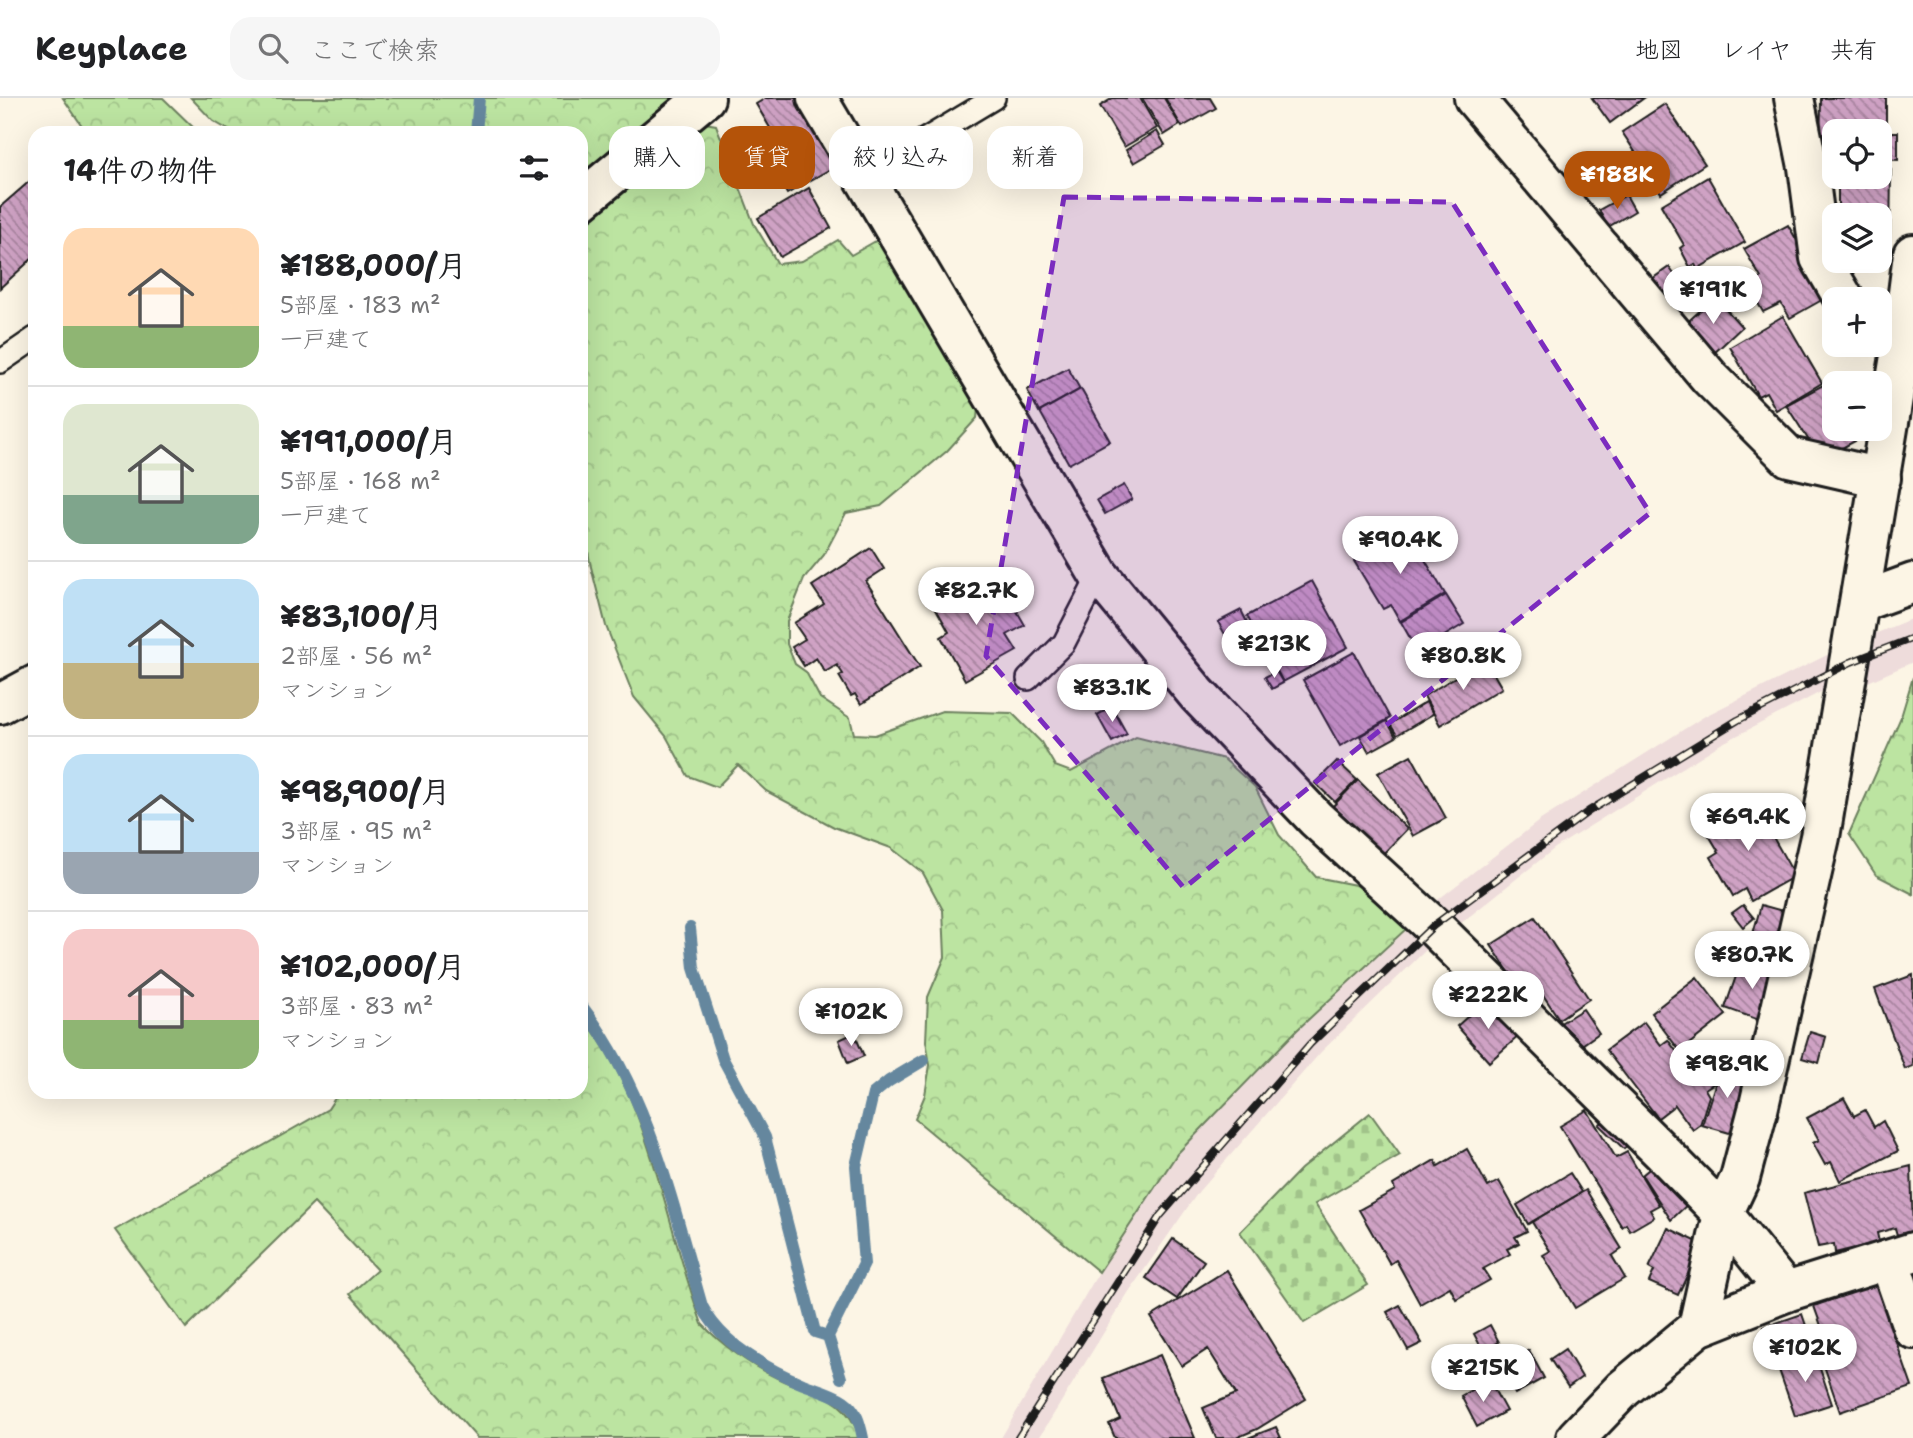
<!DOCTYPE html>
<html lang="ja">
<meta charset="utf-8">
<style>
body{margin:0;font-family:"Shantell Sans","Klee One",sans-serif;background:#f6f6f6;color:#202124;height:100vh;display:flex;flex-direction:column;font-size:26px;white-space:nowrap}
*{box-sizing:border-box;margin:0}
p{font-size:23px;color:#757577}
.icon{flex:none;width:38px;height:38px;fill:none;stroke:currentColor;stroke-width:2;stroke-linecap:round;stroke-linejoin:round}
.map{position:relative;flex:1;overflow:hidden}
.sheet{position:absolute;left:28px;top:28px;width:560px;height:973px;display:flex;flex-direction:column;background:#fff;border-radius:21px;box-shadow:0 7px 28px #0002}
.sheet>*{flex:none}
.hud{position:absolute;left:609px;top:28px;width:665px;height:63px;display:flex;gap:14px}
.buttons{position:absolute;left:1822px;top:21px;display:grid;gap:14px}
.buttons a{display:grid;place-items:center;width:70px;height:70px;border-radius:14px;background:#fff;box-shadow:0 7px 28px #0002;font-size:35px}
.price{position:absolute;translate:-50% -60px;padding:0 16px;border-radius:24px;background:#fff;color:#222;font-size:23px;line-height:46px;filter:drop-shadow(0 2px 4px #0008)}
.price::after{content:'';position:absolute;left:50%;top:42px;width:21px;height:16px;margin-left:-10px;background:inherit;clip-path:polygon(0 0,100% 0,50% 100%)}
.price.active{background:#b45309;color:#fff}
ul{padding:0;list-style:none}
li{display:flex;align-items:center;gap:21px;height:175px;padding:0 35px}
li+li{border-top:2px solid #e0e0e0}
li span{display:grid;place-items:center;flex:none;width:196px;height:140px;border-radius:21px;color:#555}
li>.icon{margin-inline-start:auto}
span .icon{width:84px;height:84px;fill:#fffc;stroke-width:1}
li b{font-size:30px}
h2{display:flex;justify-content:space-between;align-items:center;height:84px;padding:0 35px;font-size:30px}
.pill{padding:0 24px;border-radius:21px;background:#fff;box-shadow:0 7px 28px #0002;font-size:24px;line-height:63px}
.pill.active{background:#b45309;color:#fff}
header{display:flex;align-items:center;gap:42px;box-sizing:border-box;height:98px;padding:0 35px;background:#fff;border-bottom:2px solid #e0e0e0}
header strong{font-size:33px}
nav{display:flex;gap:38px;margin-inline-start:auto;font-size:24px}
.search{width:490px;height:63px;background:#f6f6f6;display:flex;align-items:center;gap:18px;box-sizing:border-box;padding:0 24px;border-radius:21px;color:#757577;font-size:26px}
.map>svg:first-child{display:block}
</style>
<header>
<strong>Keyplace</strong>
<div class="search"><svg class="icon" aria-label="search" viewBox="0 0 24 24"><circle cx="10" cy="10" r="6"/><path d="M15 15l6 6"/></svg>ここで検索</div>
<nav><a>地図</a><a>レイヤ</a><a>共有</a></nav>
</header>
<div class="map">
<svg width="1913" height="1340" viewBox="0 0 1913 1340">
<defs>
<pattern id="forest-crowns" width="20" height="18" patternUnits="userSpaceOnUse" patternTransform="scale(1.75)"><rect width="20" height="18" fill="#bce4a1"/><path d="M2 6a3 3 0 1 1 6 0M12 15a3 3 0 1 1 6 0" fill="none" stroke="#a1c38a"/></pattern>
<pattern id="cemetery-stones" width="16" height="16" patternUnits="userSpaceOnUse" patternTransform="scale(1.75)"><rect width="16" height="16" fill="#bce4a1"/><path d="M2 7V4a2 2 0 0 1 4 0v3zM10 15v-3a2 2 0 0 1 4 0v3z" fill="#a1c38a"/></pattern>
<pattern id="building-back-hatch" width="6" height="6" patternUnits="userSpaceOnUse" patternTransform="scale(1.75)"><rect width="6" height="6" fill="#cfa2c4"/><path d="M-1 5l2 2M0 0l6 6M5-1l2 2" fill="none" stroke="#a7839e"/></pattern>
</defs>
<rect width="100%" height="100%" fill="#fcf5e5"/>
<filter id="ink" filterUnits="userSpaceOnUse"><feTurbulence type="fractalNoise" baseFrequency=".0143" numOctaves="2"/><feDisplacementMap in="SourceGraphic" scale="14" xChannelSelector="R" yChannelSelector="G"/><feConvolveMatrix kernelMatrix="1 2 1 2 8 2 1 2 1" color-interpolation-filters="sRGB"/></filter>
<g filter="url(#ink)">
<g fill="#eedcdb">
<polygon points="1913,520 1913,564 1859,588 1865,540"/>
<polygon points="1841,550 1834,587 1719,647 1555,750 1450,834 1426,811 1539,723 1705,618"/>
<polygon points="1406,831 1426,852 1321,954 1199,1093 1128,1195 1039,1340 1001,1340 1099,1174 1177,1056 1297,932"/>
</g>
<g fill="url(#forest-crowns)" stroke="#6c805e" stroke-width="2">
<polygon points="63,0 163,0 199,35 87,35"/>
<polygon points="191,0 684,0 581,80 581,35 234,35 213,23"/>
<polygon points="705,25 716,27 754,126 778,166 802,163 838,142 851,157 888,136 980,291 977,320 947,353 881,408 846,415 824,457 804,481 787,523 787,546 795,566 806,574 820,600 850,620 854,636 875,637 942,613 1012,615 1041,644 1055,668 1071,674 1136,639 1224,661 1255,689 1279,737 1316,779 1375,791 1406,831 1297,932 1177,1056 1099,1174 915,1021 925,997 930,967 926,943 928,899 945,859 943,812 923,775 891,750 834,729 766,693 738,667 717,689 688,678 666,638 634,599 606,528 590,465 581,409 581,124"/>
<polygon points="1913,579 1913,796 1876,777 1849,736 1901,619"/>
<path d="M581,916C653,1009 663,1119 702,1226C721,1246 751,1268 777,1280C815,1299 844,1293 860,1340H477L350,1196L377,1172L314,1105L186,1230L115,1132L328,1011L339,994H581Z"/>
</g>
<polygon fill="url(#cemetery-stones)" stroke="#6c805e" stroke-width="2" points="1370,1015 1400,1057 1315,1106 1368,1187 1304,1225 1240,1134 1301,1071"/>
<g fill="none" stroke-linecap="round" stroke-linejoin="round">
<g stroke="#65879e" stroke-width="12">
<polyline points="476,35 479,0"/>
<polyline points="690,830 694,870 723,961 765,1039 815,1234 828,1238"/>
<path d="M581,907C649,995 672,1104 702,1208C721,1246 765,1270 803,1286C816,1291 832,1295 844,1303C857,1312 860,1326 863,1340"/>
<polyline points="841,1280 828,1238 864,1166 856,1068 873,996 889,983 924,962"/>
</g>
</g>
<g fill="url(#building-back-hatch)" stroke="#1c1c1c" stroke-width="2">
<polygon points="766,0 808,0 844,63 787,96 758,44 773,35 756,6"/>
<polygon points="1113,0 1140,0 1157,30 1124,49 1100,8"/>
<polygon points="1142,0 1164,0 1180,27 1164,37"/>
<polygon points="1165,0 1210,0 1216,10 1182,29"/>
<polygon points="1592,0 1644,0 1610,25"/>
<polygon points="1821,0 1886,0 1886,34 1898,34 1898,62 1880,61 1880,33 1834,33 1834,61 1820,60"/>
<polygon points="1665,6 1705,66 1661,95 1653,83 1644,89 1630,69 1641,63 1622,34"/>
<polygon points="1157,33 1165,47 1134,65 1126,52"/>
<polygon points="1880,71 1891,72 1890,144 1880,144 1880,117 1838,117 1838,79 1880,79"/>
<polygon points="1708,79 1745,144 1697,171 1695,166 1690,169 1680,150 1684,147 1661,107"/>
<polygon points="31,82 35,87 35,158 0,190 0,109"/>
<polygon points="809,90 831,130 780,159 758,120"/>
<polygon points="1626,97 1635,113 1608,129 1599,112"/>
<polygon points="1788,127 1829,198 1790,220 1781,205 1763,214 1748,188 1761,180 1744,151"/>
<polygon points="1669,169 1686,193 1659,212 1642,188"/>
<polygon points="1715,199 1742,229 1711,258 1683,228"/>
<polygon points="1783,218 1822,285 1776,312 1766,294 1758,298 1730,249"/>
<polygon points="1068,270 1080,291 1039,314 1027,292"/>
<polygon points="1823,287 1834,307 1834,331 1848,331 1855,343 1829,357 1815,352 1786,307"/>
<polygon points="1081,291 1110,343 1069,366 1040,314"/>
<polygon points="1124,387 1132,401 1105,416 1097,402"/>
<polygon points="1407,431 1445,496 1400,523 1391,507 1383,511 1354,463"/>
<polygon points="871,450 884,471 866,483 920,569 861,606 855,596 851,598 839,578 843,576 837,567 825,574 816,560 804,568 792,549 805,541 794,525 824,506 812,488"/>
<polygon points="971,477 990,512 1010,501 1025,527 1007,537 1017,553 965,582 941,539 949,534 930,500"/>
<polygon points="1312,483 1348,549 1283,584 1247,518"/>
<polygon points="1446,497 1464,526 1418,554 1401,524"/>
<polygon points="1241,512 1249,528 1227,540 1218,524"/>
<polygon points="1354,554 1390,620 1340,648 1303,582"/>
<polygon points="1485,561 1502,590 1440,627 1424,598"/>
<polygon points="1276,573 1283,585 1272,591 1265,579"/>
<polygon points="1426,604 1433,616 1397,637 1390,626"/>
<polygon points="1112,609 1127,636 1112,644 1097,617"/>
<polygon points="1387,623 1396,639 1369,654 1360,638"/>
<polygon points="1411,657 1446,720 1413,738 1378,675"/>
<polygon points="1337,663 1357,682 1335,704 1315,685"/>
<polygon points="1358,682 1407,731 1382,757 1332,709"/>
<polygon points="1752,702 1795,778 1751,803 1745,791 1733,798 1711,759 1719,754 1704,729"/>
<polygon points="1743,807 1754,820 1743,829 1732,815"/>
<polygon points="1761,807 1790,815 1780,851 1751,843"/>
<polygon points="1535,819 1589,901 1559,921 1543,897 1530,906 1491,847"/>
<polygon points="1741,864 1778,876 1762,923 1725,910"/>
<polygon points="1913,877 1913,968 1905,971 1875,891"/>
<polygon points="1697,879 1726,917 1680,953 1651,915"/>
<polygon points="1487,901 1519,938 1489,964 1457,928"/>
<polygon points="1583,911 1599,935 1576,951 1559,926"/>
<polygon points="1644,924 1661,947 1668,942 1685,965 1692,959 1713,986 1705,991 1709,998 1700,1027 1693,1032 1675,1007 1658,1020 1606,952"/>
<polygon points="1810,934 1826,939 1819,965 1802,960"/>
<polygon points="854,935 864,958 848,965 839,942"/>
<polygon points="1721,968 1752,978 1733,1036 1702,1027"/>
<polygon points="1844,1000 1854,1018 1865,1012 1874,1029 1883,1023 1898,1053 1840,1083 1831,1064 1825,1067 1813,1045 1819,1042 1807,1020"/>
<polygon points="1587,1012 1616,1060 1627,1054 1659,1107 1650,1112 1654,1119 1630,1133 1626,1126 1622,1129 1560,1028"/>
<polygon points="1606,1020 1630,1044 1624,1051 1599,1027"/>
<polygon points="1467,1051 1488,1089 1499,1083 1527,1133 1515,1139 1519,1145 1507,1151 1510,1156 1483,1171 1490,1182 1456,1201 1450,1189 1420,1206 1396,1162 1390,1166 1359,1112 1395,1092 1393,1087 1435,1062 1438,1068"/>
<polygon points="1654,1067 1689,1105 1671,1122 1642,1077"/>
<polygon points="1911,1068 1913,1133 1897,1137 1895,1130 1877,1135 1879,1144 1835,1155 1834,1146 1818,1149 1804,1095"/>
<polygon points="1570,1075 1582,1094 1528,1126 1517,1107"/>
<polygon points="1586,1092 1622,1151 1612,1158 1625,1180 1575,1210 1543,1157 1550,1153 1532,1124"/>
<polygon points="1668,1130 1702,1146 1678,1197 1649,1184 1654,1173 1649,1170"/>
<polygon points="1173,1141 1204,1163 1177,1201 1146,1180"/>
<polygon points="1227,1172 1306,1301 1257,1331 1236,1340 1216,1340 1203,1310 1236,1296 1208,1251 1182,1268 1151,1219"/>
<polygon points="1876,1186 1912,1289 1840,1314 1820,1256 1830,1253 1814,1208"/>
<polygon points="1400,1207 1422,1245 1408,1252 1387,1214"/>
<polygon points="1802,1216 1814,1251 1777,1264 1764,1229"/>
<polygon points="1490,1227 1499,1244 1483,1253 1474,1236"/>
<polygon points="1565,1251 1582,1279 1568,1289 1550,1261"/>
<polygon points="1529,1252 1544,1280 1515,1296 1500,1268"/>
<polygon points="1814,1253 1832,1306 1795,1318 1777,1266"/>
<polygon points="1160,1257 1195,1340 1115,1340 1109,1326 1120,1321 1103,1280"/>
<polygon points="1489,1282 1506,1313 1477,1329 1461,1298"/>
<polygon points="1276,1329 1281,1340 1248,1340"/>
</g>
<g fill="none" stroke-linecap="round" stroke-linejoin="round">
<g stroke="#1c1c1c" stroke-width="26">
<g id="service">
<polyline points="872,90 924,42 994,0"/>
<polyline points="0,264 35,240"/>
<polyline points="1028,581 1064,545 1099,477"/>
</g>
</g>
<g stroke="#1c1c1c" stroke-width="44">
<g id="minor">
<polyline points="817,0 1099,477 1197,596 1316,721 1433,828 1665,1057 1723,1116 1786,1194"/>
<polyline points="1474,0 1710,280 1789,359 1881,380"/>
<polyline points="1794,0 1808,69 1820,160 1844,201"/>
<polyline points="581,103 705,0"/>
<polyline points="1861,504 1913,485"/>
<polyline points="0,606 35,587"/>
<polyline points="1889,1162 1913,1231"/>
<polyline points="1698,1229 1723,1116 1740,1080 1758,1012 1820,739 1900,258 1913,156"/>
<polyline points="1576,1340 1623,1291 1698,1229 1786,1194 1913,1154"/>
</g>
</g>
<use href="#service" stroke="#fcf5e5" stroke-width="21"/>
<use href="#minor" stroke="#fcf5e5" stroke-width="38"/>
<g stroke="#1c1c1c" stroke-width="8">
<polyline id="rail" points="1018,1340 1160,1118 1310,946 1433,828 1589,713 1738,622 1851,564 1913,540"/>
</g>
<use href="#rail" stroke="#fcf5e5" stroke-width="5" stroke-dasharray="16" stroke-linecap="butt"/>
</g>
</g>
<path fill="#7b2cbf" fill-opacity="0.2" stroke="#7b2cbf" stroke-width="5" stroke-dasharray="14 9" stroke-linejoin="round" d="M1064,99L1452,104L1650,415L1184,790L986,558Z"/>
</svg>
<div class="buttons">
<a><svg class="icon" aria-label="locate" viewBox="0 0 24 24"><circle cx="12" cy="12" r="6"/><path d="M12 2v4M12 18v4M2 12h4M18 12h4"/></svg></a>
<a><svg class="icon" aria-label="layers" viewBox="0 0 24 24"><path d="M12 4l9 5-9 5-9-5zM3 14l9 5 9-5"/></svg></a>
<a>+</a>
<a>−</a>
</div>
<b class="price active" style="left:1617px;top:113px">¥188K</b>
<b class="price" style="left:1713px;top:228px">¥191K</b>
<b class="price" style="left:1400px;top:478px">¥90.4K</b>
<b class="price" style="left:976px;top:529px">¥82.7K</b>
<b class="price" style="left:1274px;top:582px">¥213K</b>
<b class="price" style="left:1463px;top:594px">¥80.8K</b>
<b class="price" style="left:1112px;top:626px">¥83.1K</b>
<b class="price" style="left:1748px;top:755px">¥69.4K</b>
<b class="price" style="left:1752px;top:893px">¥80.7K</b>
<b class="price" style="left:1488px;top:933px">¥222K</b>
<b class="price" style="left:851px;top:950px">¥102K</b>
<b class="price" style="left:1727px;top:1002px">¥98.9K</b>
<b class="price" style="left:1805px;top:1286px">¥102K</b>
<b class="price" style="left:1483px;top:1306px">¥215K</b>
<div class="hud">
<a class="pill">購入</a>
<a class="pill active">賃貸</a>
<a class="pill">絞り込み</a>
<a class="pill">新着</a>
</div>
<section class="sheet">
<h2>14件の物件<svg class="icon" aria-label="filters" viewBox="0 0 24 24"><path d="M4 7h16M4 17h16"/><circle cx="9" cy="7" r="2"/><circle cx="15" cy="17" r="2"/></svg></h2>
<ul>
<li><span style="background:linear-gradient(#ffd9b3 70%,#8fb573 0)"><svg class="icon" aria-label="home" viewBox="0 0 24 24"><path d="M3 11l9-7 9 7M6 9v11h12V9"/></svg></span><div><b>¥188,000/月</b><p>5部屋 · 183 m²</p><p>一戸建て</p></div></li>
<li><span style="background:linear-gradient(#dfe7d0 65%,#7fa58c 0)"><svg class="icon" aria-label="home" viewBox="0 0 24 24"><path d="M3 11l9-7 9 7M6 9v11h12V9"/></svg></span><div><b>¥191,000/月</b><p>5部屋 · 168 m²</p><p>一戸建て</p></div></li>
<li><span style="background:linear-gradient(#bfe0f5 60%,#c2b280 0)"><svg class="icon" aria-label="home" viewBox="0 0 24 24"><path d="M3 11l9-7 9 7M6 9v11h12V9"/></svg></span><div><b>¥83,100/月</b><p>2部屋 · 56 m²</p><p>マンション</p></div></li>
<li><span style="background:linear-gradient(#bfe0f5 70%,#9aa5b1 0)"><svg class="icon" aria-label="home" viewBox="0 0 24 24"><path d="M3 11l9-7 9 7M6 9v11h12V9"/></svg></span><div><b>¥98,900/月</b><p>3部屋 · 95 m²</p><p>マンション</p></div></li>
<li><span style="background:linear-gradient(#f6c9c9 65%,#8fb573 0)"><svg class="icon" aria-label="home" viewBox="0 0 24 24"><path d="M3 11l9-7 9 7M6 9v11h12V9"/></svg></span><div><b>¥102,000/月</b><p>3部屋 · 83 m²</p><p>マンション</p></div></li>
</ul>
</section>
</div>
